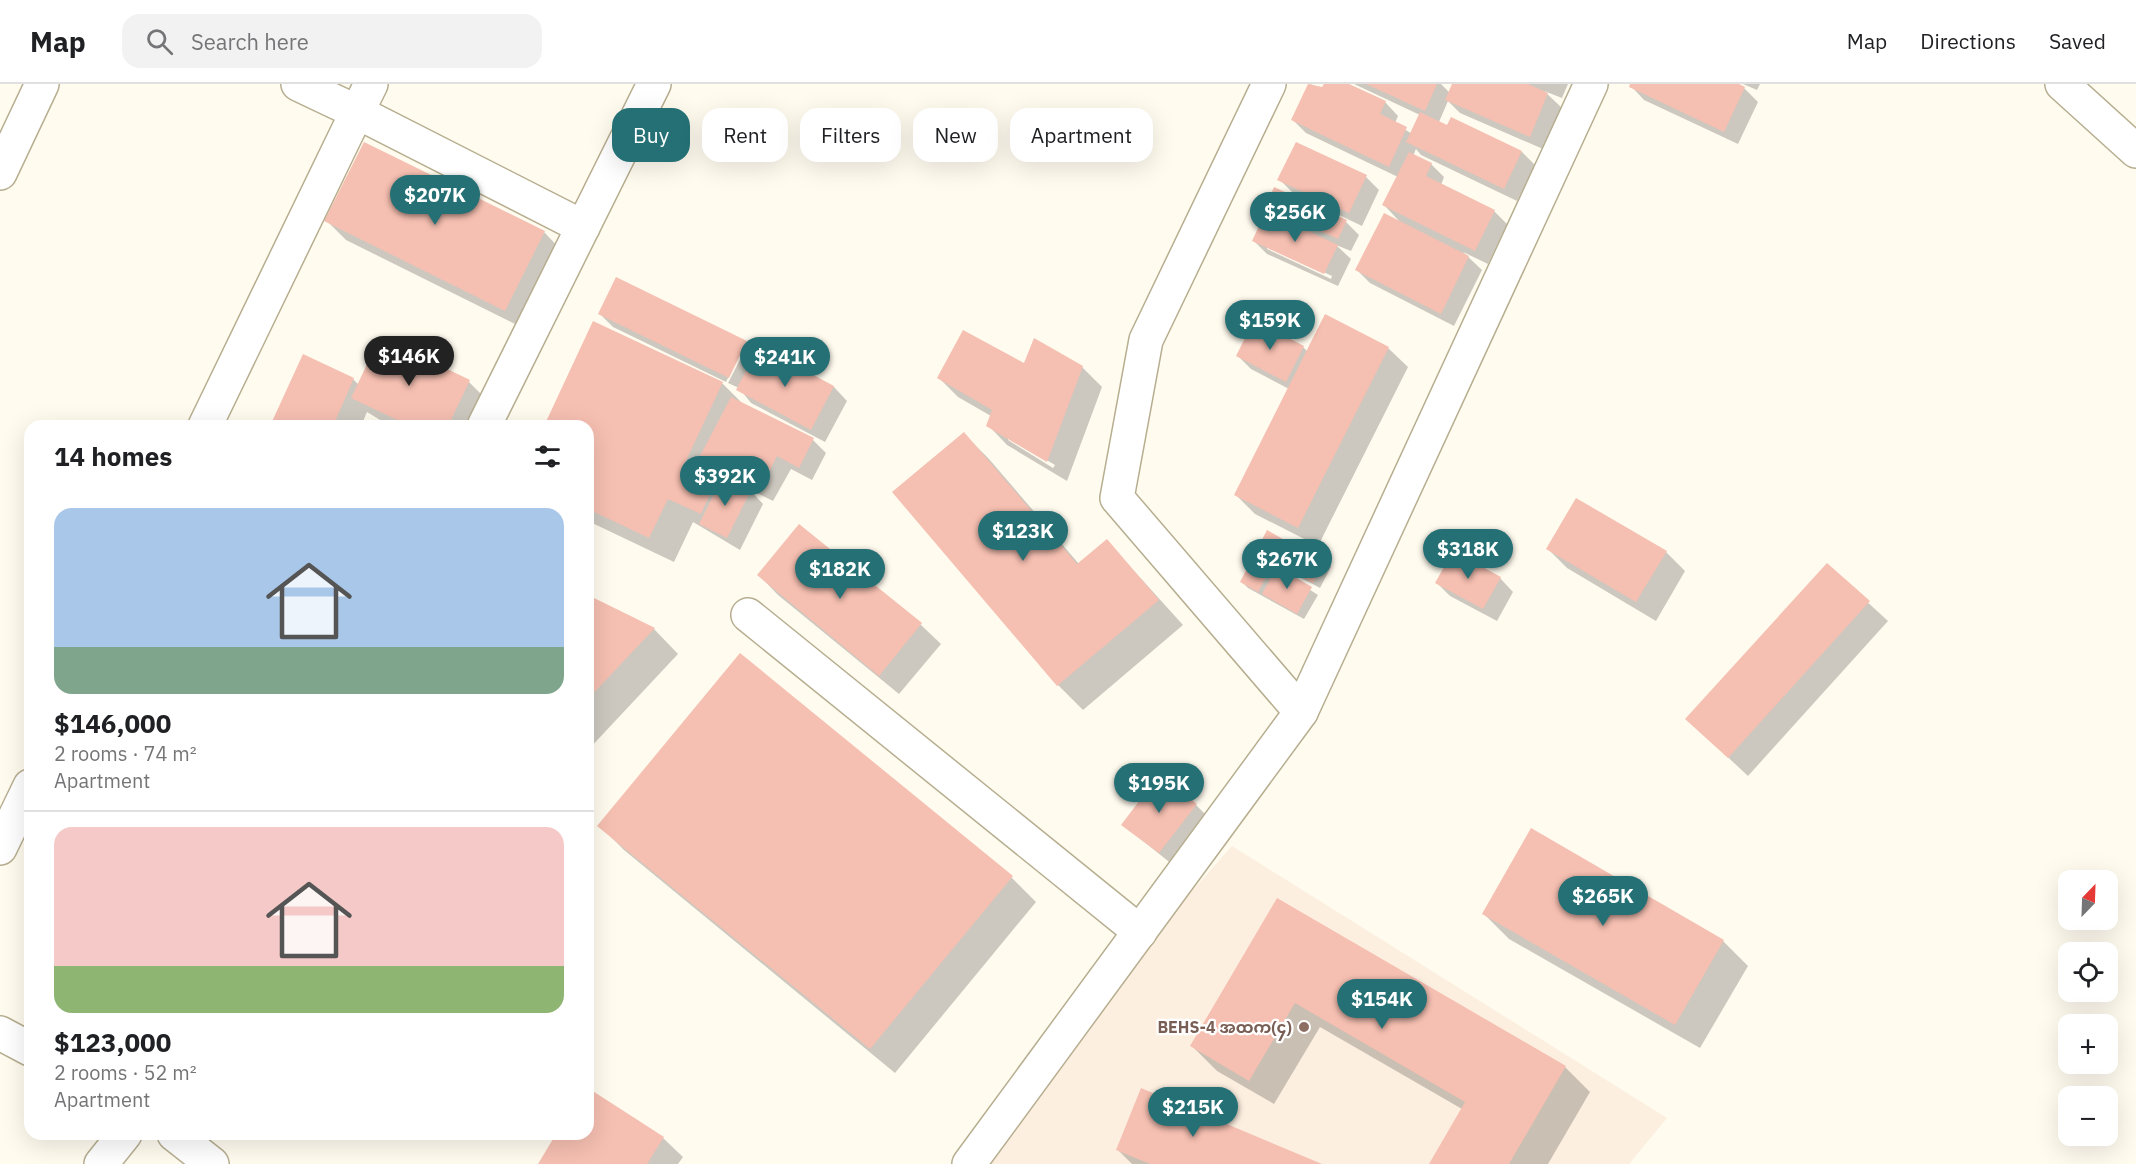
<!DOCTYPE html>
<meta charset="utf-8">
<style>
body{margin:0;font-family:"IBM Plex Sans","Noto Sans Myanmar",sans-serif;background:#f2f2f2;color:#202124;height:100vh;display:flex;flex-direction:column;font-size:22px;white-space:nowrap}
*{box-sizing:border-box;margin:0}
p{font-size:20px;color:#757577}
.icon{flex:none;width:33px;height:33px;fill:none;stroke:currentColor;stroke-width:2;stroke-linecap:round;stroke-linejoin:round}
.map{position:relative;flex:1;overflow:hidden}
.details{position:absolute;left:24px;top:336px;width:570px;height:720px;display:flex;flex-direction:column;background:#fff;border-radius:18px;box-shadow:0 6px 24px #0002}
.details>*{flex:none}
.banner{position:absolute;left:612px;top:24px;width:570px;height:54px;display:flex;gap:12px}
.needle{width:39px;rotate:23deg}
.buttons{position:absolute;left:2058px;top:786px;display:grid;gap:12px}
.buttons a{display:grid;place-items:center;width:60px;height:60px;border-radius:12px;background:#fff;box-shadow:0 6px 24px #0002;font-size:30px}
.price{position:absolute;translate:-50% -51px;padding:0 14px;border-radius:21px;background:#257075;color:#fff;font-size:20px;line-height:39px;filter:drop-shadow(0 2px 3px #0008)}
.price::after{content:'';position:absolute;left:50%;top:36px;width:18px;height:14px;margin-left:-9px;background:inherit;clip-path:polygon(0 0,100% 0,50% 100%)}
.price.active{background:#222;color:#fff}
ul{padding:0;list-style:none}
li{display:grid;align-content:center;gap:12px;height:318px;padding:0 30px}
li+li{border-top:2px solid #e0e0e0}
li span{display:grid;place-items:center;height:186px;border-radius:18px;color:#555}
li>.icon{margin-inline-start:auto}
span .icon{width:108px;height:108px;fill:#fffc;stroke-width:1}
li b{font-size:26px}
h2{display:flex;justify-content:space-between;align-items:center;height:72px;padding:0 30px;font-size:26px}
.tag{padding:0 21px;border-radius:18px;background:#fff;box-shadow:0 6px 24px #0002;font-size:21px;line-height:54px}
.tag.active{background:#257075;color:#fff}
header{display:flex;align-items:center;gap:36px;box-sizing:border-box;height:84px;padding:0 30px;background:#fff;border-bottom:2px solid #e0e0e0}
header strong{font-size:28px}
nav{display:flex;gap:33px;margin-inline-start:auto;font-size:21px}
.search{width:420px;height:54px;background:#f2f2f2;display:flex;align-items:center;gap:15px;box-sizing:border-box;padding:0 21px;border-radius:18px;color:#757577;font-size:22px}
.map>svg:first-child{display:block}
</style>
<header>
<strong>Map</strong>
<div class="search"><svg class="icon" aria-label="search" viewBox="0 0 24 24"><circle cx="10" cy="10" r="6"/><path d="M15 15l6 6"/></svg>Search here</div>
<nav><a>Map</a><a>Directions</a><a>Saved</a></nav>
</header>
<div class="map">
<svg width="2136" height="1080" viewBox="0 0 2136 1080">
<rect width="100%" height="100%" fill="#fffbef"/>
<polygon fill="#fcefe0" points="1232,762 1667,1034 1629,1080 987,1080 1152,852"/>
<g fill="#0003" fill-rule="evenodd">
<polygon points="1310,0 1323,5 1325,0 1345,0 1385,18 1398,32 1395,39 1412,50 1420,31 1354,0 1441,0 1450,9 1454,0 1568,0 1562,14 1544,7 1561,23 1543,65 1460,29 1448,17 1439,38 1448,43 1452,35 1522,68 1535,81 1517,117 1421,71 1416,65 1413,72 1431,80 1444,93 1441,101 1494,127 1507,140 1488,180 1463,168 1482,186 1454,242 1370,199 1357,186 1401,139 1384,121 1398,93 1306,49 1293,36"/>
<polygon points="1632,0 1735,0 1744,4 1758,18 1738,60 1644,16 1631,2"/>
<polygon points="1743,0 1760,0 1757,6"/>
<polygon points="1366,93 1379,106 1362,142 1293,109 1279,95"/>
<path d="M1268,121L1346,138L1359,151L1351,167L1336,161L1351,175L1338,202L1267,170L1253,156L1282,136ZM1267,162L1332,192L1331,195L1267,165Z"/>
<polygon points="326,136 544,148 563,168 525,245 346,156"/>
<polygon points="616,195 747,258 757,269 760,264 834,303 847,317 825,358 751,319 739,304 728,299 747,262 744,262 726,298 613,243 600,230"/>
<polygon points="1303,263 1308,268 1388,264 1408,283 1318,462 1255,430 1236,411 1289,305 1251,285 1238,272"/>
<polygon points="303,272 354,296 359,301 469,298 488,317 476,342 390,342 367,328 361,342 272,342"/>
<path d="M1025,281L1082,283L1102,303L1067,397L1007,361L988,341L991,332L958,313L939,294ZM1008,353L1055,381L1053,384L1008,356Z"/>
<path d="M720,297L744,321L813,356L826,369L812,396L791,385L773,417L749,405L763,420L740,466L693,438L674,478L588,437V342H546ZM716,388L725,393L720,402L712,397Z"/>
<polygon points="964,350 989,375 1079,480 1107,457 1183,541 1083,626 1058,601 895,408"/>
<polygon points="799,442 921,541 941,560 899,610 778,511 759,491"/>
<polygon points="1289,460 1294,465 1325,477 1331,483 1320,504 1281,483 1279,486 1318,511 1304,535 1248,504 1242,498"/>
<polygon points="1548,465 1666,468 1685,487 1656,537 1567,484"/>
<polygon points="1827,481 1888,537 1748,692 1687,635"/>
<polygon points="1500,494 1513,508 1497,537 1450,512 1437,499"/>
<polygon points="588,512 654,545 678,570 588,666"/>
<polygon points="740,571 1012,794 1036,818 895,989 624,766 599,741"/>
<polygon points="1196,721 1209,734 1173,781 1123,741"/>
<polygon points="1277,816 1565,983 1590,1008 1548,1080 1430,1080 1462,1025 1320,943 1274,1020 1217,987 1192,962"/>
<polygon points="1484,830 1723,857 1748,882 1700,964 1509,855"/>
<polygon points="588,1006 663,1054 683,1073 678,1080 539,1080 558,1050 588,1050"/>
<polygon points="1117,1065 1318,1080 1132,1080"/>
</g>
<g fill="#f5bfb1">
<polygon points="1308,0 1322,3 1324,0 1349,0 1386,17 1380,30 1407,43 1389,83 1291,36"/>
<polygon points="1366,0 1437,0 1425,27"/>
<polygon points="1452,0 1528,0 1548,9 1530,53 1445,16"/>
<polygon points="1630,0 1739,0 1745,3 1724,48 1629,3"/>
<polygon points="1420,28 1447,41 1451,33 1522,67 1504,105 1406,58"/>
<polygon points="364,58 545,147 505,227 324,137"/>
<polygon points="1296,58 1367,91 1349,129 1277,96"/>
<polygon points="1409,68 1432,79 1426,92 1495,126 1475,167 1382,121"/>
<polygon points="1274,103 1347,136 1338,155 1266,122"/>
<polygon points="1266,127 1338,161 1324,190 1252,157"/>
<polygon points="1384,129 1469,172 1441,230 1355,186"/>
<polygon points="616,193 747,257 729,294 598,230"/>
<polygon points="1325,230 1389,263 1298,444 1234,411"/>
<polygon points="1254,236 1304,262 1286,298 1236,272"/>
<polygon points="593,237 723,298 684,381 716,397 701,430 668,415 649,454 588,425 588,342 544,342"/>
<polygon points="963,246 1024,279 1034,254 1083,282 1047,378 986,342 992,326 937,294"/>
<polygon points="380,253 470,296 448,342 410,342 351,314"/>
<polygon points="759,262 834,302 811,346 736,306"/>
<polygon points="303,270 354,294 333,342 270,342"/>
<polygon points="731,313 814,354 799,384 777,372 760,405 699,374"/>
<polygon points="964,348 1077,480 1107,455 1159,516 1057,602 892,408"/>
<polygon points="723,392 751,406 727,454 699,440"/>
<polygon points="1576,414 1667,467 1636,518 1546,465"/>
<polygon points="799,440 922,539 879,592 757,491"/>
<polygon points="1267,446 1290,459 1278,481 1274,478 1258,508 1240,498"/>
<polygon points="1295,460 1326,476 1313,499 1283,483"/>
<polygon points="1453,467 1501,493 1483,525 1435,499"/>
<polygon points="1827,479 1870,517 1728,674 1685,635"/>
<polygon points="1277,483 1312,503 1297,530 1262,510"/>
<polygon points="588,511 655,544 588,615"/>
<polygon points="740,569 1013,792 870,965 597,742"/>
<polygon points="1159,691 1197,720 1159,769 1121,741"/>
<polygon points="1531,744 1724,856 1675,941 1482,830"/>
<polygon points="1277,814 1566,982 1509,1080 1429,1080 1465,1018 1295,919 1249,997 1190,962"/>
<polygon points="588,1004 664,1053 647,1080 538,1080 556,1050 588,1050"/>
<polygon points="1141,1004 1322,1080 1150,1080 1116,1066"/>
</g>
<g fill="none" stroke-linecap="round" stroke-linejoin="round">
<g stroke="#b7ae90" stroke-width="36">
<g id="minor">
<polyline points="371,0 357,28 583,143"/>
<polyline points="1269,0 1146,256 1117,414 1301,628 1591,0"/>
<polyline points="2062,0 2136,67"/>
<polyline points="0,89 42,0"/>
<polyline points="205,342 357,28 298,0"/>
<polyline points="484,342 654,0"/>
<polyline points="748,531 1140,848"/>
<polyline points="0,764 30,702"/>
<polyline points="0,949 30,965"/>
<polyline points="174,1050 212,1080"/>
<polyline points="101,1080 125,1050"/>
<polyline points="969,1080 1301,628"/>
</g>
</g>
<use href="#minor" stroke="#fff" stroke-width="33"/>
</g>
<circle fill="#8d6e63" stroke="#fff" stroke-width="2" cx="1304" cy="943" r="6"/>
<g text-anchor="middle" stroke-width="4.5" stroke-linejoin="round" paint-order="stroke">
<g font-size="16" font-weight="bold" fill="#785e54" stroke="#fff" text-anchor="end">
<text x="1292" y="949">BEHS-4 အထက(၄)</text>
</g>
</g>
</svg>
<div class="buttons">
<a><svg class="needle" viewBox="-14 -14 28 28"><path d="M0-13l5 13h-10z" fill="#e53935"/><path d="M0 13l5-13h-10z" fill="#757577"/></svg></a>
<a><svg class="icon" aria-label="locate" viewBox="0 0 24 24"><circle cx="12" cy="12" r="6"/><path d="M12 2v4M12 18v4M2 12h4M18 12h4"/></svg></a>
<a>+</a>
<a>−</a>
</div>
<b class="price" style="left:435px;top:142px">$207K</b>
<b class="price" style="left:1295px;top:159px">$256K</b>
<b class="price" style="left:1270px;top:267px">$159K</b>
<b class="price active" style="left:409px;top:303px">$146K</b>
<b class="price" style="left:785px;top:304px">$241K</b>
<b class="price" style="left:725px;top:423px">$392K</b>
<b class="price" style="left:1023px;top:478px">$123K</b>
<b class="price" style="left:1468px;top:496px">$318K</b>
<b class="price" style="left:1287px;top:506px">$267K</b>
<b class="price" style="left:840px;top:516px">$182K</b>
<b class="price" style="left:1159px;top:730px">$195K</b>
<b class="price" style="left:1603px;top:843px">$265K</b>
<b class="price" style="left:1382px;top:946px">$154K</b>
<b class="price" style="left:1193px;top:1054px">$215K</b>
<div class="banner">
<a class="tag active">Buy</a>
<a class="tag">Rent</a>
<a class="tag">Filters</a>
<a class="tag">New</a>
<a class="tag">Apartment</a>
</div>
<section class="details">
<h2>14 homes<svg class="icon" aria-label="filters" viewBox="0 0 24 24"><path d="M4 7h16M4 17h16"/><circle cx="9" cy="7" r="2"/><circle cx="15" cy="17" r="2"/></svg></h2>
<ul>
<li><span style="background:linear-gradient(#a9c7e8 75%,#7fa58c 0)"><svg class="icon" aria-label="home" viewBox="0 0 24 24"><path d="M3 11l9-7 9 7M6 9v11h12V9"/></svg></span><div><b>$146,000</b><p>2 rooms · 74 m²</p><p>Apartment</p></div></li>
<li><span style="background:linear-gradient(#f6c9c9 75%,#8fb573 0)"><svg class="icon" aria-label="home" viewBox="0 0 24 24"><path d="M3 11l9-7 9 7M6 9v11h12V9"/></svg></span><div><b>$123,000</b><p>2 rooms · 52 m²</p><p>Apartment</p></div></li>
</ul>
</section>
</div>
